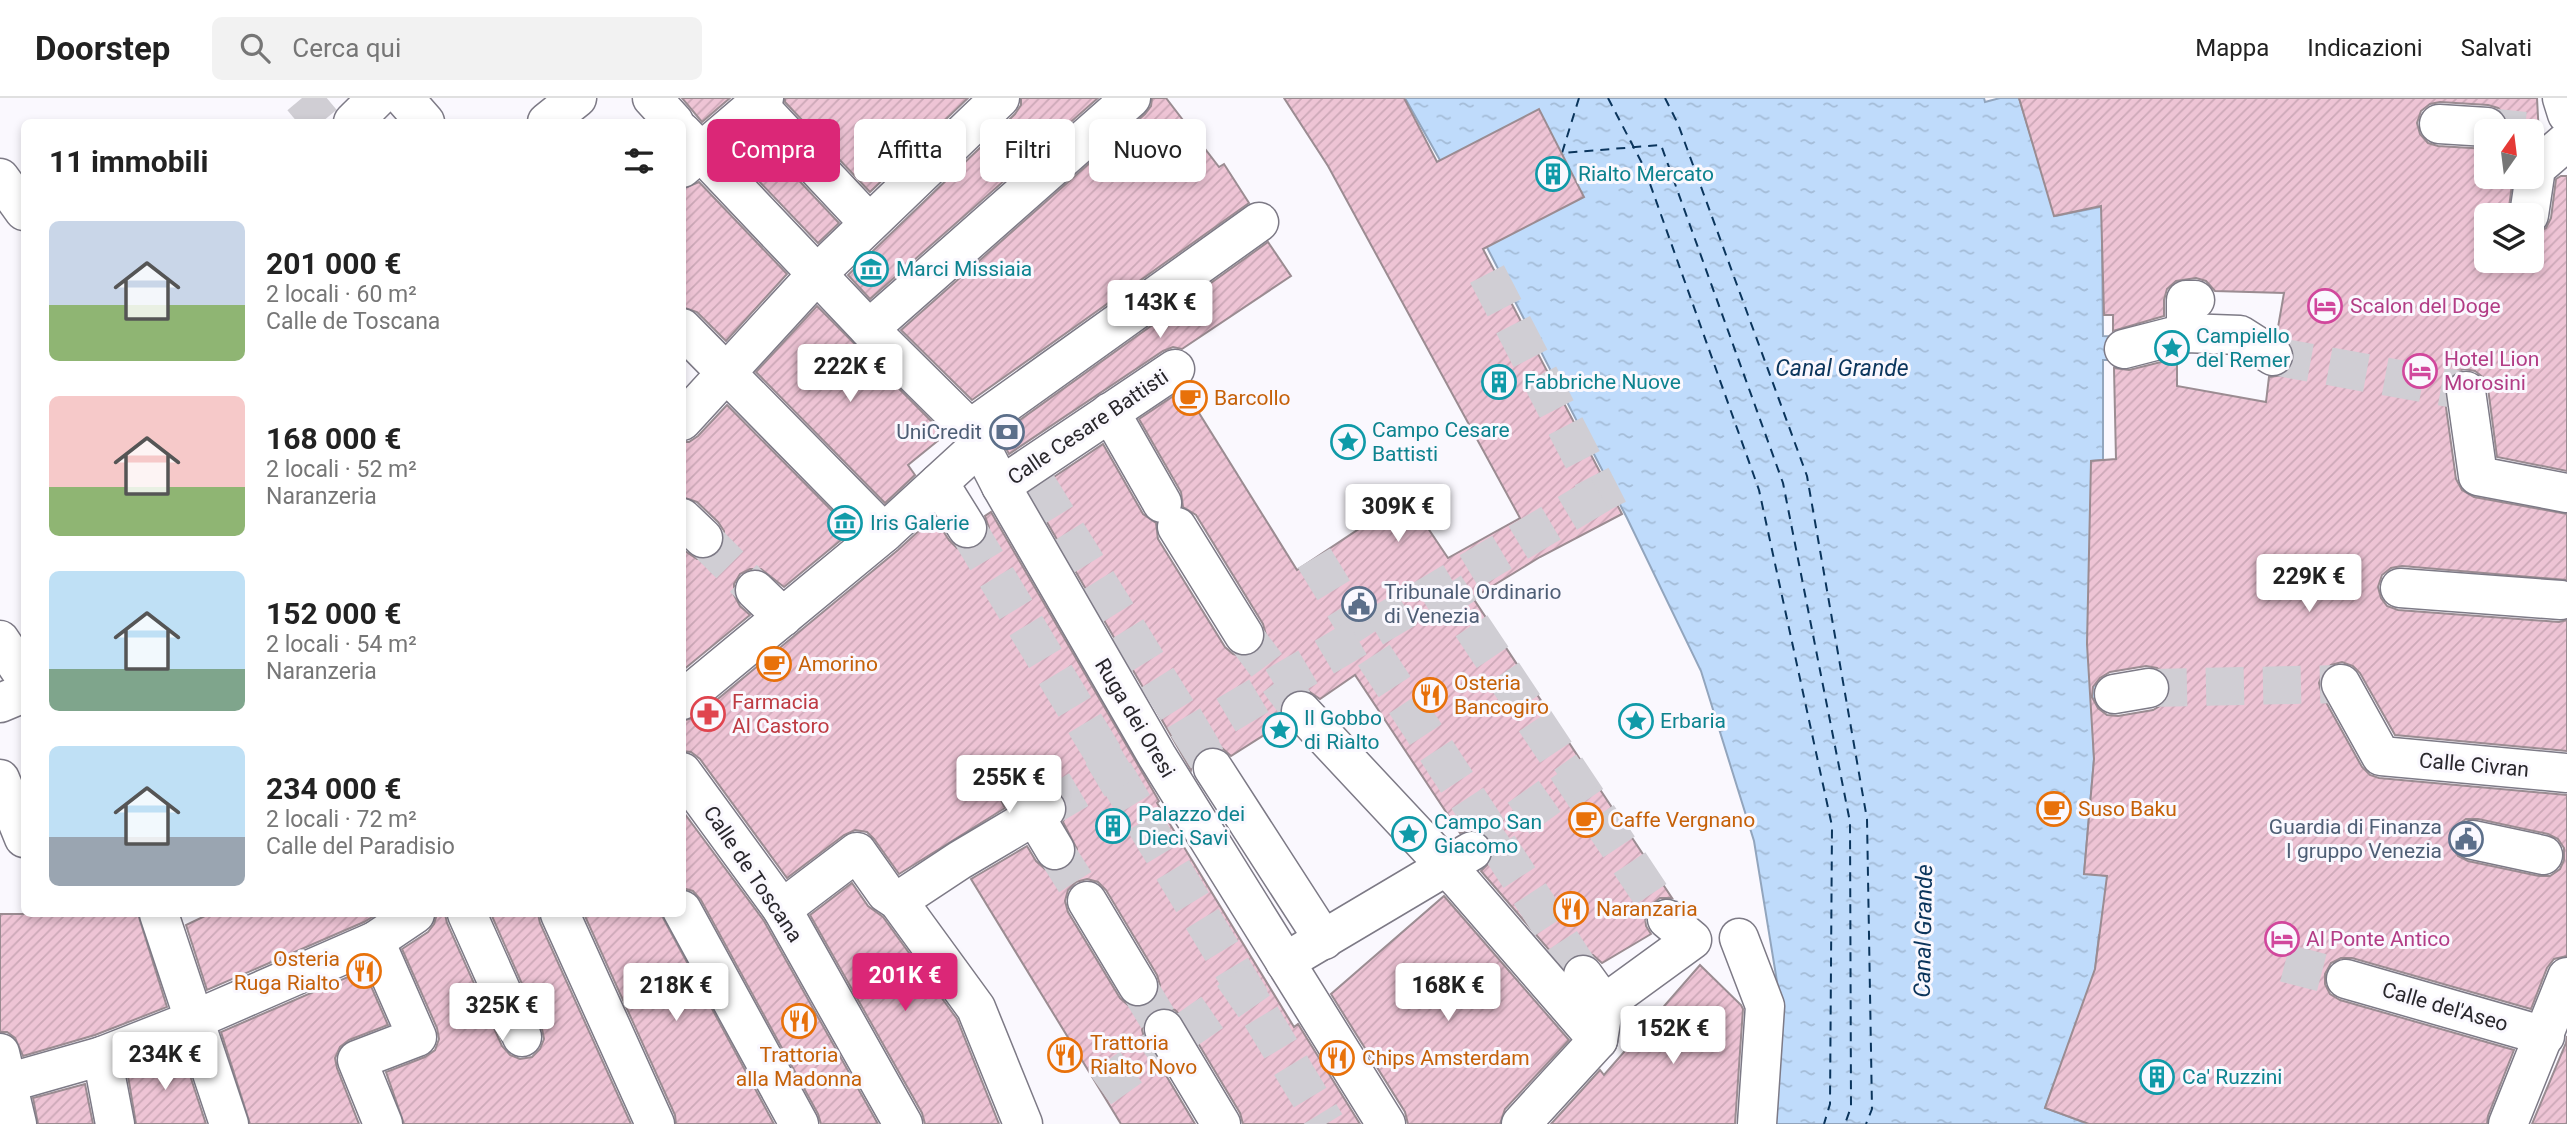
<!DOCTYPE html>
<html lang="it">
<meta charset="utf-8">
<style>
body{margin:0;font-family:Roboto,sans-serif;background:#f2f2f2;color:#222;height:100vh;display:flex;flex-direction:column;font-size:26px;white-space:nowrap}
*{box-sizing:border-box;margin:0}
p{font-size:23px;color:#767676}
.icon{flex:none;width:38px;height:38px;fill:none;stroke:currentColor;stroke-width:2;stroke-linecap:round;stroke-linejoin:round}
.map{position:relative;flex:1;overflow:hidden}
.drawer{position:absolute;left:21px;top:21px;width:665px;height:798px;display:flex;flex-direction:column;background:#fff;border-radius:10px;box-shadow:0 4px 10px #0003}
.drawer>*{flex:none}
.hud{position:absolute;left:707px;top:21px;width:665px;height:63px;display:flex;gap:14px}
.needle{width:46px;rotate:14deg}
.tools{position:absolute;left:2474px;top:21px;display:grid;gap:14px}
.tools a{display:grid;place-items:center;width:70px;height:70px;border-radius:10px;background:#fff;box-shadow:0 4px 10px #0003;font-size:35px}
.price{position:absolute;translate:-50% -60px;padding:0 16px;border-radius:7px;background:#fff;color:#222;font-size:23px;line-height:46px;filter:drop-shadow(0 2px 4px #0008)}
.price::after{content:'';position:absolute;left:50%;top:42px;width:21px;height:16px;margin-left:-10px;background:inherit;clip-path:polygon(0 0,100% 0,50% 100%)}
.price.on{background:#db2777;color:#fff}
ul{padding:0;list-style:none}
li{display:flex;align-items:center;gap:21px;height:175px;padding:0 28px}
li span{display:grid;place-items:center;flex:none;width:196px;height:140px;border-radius:10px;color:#555}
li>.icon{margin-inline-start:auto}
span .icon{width:84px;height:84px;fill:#fffc;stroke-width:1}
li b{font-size:30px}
h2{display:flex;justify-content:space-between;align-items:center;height:84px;padding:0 28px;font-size:30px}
.tag{padding:0 24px;border-radius:10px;background:#fff;box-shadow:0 4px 10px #0003;font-size:24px;line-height:63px}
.tag.on{background:#db2777;color:#fff}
header{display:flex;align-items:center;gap:42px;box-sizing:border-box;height:98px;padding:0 35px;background:#fff;border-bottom:2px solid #e0e0e0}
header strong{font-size:33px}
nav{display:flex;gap:38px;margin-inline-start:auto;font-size:24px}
.search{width:490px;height:63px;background:#f2f2f2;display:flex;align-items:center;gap:18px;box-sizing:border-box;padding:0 24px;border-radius:10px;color:#767676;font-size:26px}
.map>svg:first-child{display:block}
</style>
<header>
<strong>Doorstep</strong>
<div class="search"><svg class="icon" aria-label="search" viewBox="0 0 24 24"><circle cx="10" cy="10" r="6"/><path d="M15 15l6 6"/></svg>Cerca qui</div>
<nav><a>Mappa</a><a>Indicazioni</a><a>Salvati</a></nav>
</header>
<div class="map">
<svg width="2567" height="1026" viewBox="0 0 2567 1026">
<defs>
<pattern id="water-ripples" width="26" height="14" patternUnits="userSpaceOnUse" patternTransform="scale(1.75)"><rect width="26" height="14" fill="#bfdbfb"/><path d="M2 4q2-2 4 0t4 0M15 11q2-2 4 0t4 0" fill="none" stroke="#a4bcd7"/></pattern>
<pattern id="building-hatch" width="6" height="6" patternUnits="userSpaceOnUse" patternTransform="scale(1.75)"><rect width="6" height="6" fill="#eec4d5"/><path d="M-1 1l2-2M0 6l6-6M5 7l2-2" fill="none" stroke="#cca8b7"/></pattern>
</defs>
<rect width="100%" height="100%" fill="#faf8fe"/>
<polygon fill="url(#water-ripples)" stroke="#92a5bd" stroke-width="2" points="1405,0 1984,0 1985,4 2000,0 2019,0 2055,118 2100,109 2295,103 2487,163 2532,163 2567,191 2102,142 2103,238 2123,239 2124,262 2103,262 2103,362 2091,363 2092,587 2107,584 2109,609 2092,611 2094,661 2084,775 2138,781 2131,841 2099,837 2094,880 2045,1010 2089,1026 1773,1026 1780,902 1754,743 1701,573 1627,420 1463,103"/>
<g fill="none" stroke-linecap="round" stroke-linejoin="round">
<g stroke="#0b355c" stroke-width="2" stroke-dasharray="9 7" stroke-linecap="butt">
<polyline points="1579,0 1562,55 1661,47 1783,385 1850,724 1851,1009 1845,1026"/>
<polyline points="1608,0 1644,69 1759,392 1832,728 1830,1006 1824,1026"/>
<polyline points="1665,0 1678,26 1807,378 1867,721 1872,1011 1866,1026"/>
</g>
</g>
<g fill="url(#building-hatch)" stroke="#9b8c92" stroke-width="2" fill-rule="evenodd">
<polygon points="682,0 730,0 702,24"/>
<polygon points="785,0 968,0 870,94 785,4"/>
<polygon points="1021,0 1098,0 870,201 848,177 1015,16 1021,7"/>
<polygon points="1152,0 1166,0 1219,69 1224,66 1249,105 972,302 901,232 1145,16 1151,8"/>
<polygon points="1284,0 1404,0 1437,64 1539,11 1584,99 1483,151 1622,416 1540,459 1473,500 1672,800 1660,800 1650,808 1645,818 1646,828 1651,836 1602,865 1593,857 1581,855 1571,859 1563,868 1481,773 1491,763 1494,752 1490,741 1483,734 1472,731 1460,735 1355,577 1320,601 1307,592 1297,592 1287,597 1280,607 1280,617 1283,625 1231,658 1222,650 1213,648 1202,651 1194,659 1191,672 1030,395 1103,346 1143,416 1156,425 1158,441 1225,549 1233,556 1244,559 1255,556 1263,548 1266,537 1263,526 1196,417 1183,409 1181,394 1139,321 1184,291 1297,472 1407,399 1448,460 1520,420 1328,68"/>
<path d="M2019,0H2537L2539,38L2532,44V33H2508L2506,19L2498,10L2488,7L2440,4L2430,6L2421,13L2417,25L2420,36L2428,45L2438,48L2487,51V79H2513L2508,117H2487V163H2532V138L2546,130L2551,120L2556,81L2561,78H2567V373L2497,359L2488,290L2484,280L2475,273L2464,271L2453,275L2446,284L2444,295L2456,381L2462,392L2474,399L2567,416V482L2402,468L2391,470L2382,477L2378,489L2381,500L2387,508L2398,512L2559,524L2567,522V653L2395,637L2360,575L2353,568L2342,564L2331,567L2323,574L2319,585L2322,597L2362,669L2370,677L2379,680L2567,697V858L2554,861L2547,870L2531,911L2352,860H2341L2331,865L2325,876V886L2330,896L2340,902L2514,952L2488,1018L2487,1026H2089L2045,1010L2095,871L2107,778L2084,776L2094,661L2087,546L2091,363L2116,361L2114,270L2129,272L2177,260V288L2266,304L2269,279L2284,277L2292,269L2295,258L2292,247L2277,235L2284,195L2215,193L2206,183L2196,180L2176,183L2167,191L2164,202V218L2113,233V217H2104L2101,108L2054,118ZM2146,568L2157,570L2166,577L2171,587L2170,597L2163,606L2153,612L2118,618L2107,617L2098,610L2092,599L2093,589L2100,580L2110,574ZM2466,721H2478L2548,736L2558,741L2564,750V762L2560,771L2550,778H2539L2468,763L2458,758L2452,748V738L2456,728Z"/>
<polygon points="755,36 839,125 818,145 733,56"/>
<polygon points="699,84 787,176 726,243 697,214 682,209 682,91"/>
<polygon points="1268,144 1291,178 1182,251 1173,249 1163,253 1009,356 999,337"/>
<polygon points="817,208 945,337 908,367 915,377 885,405 756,274"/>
<polygon points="727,307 852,433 784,489 761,471 750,471 740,476 734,486 734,497 740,508 750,517 682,573 682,451 697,461 709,461 718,456 724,444 724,433 718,424 697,404 682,399 682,344 689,344 698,338"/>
<path d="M991,414L1159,703L1157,705L1294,929L1298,926L1360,1026H1243L1240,1015L1183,920L1175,912L1164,909L1152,913L1145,921L1142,932L1145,942L1195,1026H1121L971,781L1027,748L1036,763L1045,771L1056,774L1066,771L1074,762L1077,751L1063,724L1068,711L1065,700L1056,692L1043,690L1034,674L1025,666L1014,663L1004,666L996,675L993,686L1005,710L899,776L874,741L867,734L855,732L844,737L787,780L700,661L691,654L682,653V623L696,619L898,452L934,419L949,442L957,450L968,452L979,448L986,441L989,430L985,418ZM1087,781L1098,784L1106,792L1157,877L1160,887L1157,898L1149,907L1138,910L1128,907L1120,900L1068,814L1065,803L1068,792L1076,784Z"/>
<polygon points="682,712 764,823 878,1026 821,1026 818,1016 701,802 693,793 682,790"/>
<polygon points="852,785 868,808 883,819 957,921 999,1026 925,1026 922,1015 810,817"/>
<polygon points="1444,798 1569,942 1505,1011 1500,1026 1408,1026 1405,1014 1331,896"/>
<polygon points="0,816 138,816 167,909 95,937 23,958 15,940 7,934 0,934"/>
<polygon points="209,816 377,816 364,824 207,892 186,827"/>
<polygon points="437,816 445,816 447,825 502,948 510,957 520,961 532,959 540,951 544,941 542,931 491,816 538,816 540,825 631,1026 404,1026 386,974 425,959 435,952 439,941 437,930 402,851 428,834 434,826"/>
<polygon points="584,816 661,816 774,1026 676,1026 675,1017"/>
<polygon points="1700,867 1741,907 1743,911 1735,1026 1551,1026 1600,972 1604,977"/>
<polygon points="364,872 388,927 349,942 340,949 335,960 337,970 359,1026 250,1026 221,934"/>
<polygon points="2567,938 2567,1026 2532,1026 2566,945"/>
<polygon points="181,950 206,1026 136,1026 127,972"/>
<polygon points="85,986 93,1026 38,1026 33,1000"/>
</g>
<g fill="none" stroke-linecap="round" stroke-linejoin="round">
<g stroke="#d0ced4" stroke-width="38" stroke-dasharray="38 19" stroke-linecap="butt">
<polyline points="302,0 322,24"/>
<polyline points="2487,29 2527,33"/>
<polyline points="1487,176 1613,420"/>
<polyline points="2273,258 2466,293"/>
<polyline points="1037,386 1213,670"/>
<polyline points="1600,396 1445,488 1667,821"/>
<polyline points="967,430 1326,1026"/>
<polyline points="703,440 755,492"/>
<polyline points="1314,460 1362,539 1583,877"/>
<polyline points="1244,537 1295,605"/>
<polyline points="2149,590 2341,586"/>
<polyline points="1177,646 1445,488"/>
<polyline points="1046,711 1129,662"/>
<polyline points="1055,752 1087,803"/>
<polyline points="1472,753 1587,672"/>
<polyline points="2285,865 2346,881"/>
<polyline points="1138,888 1164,931"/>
<polyline points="1181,936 1285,864"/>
<polyline points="1100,991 1159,949"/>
</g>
<g stroke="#7d7a86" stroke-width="41">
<g id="pedestrian">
<polyline points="404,0 425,24"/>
<polyline points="652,0 674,24"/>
<polyline points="2562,0 2567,16"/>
<polyline points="757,6 869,125"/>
<polyline points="353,24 377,0"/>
<polyline points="547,24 577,0"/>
<polyline points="2439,26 2487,29"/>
<polyline points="682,34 869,231 970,331 980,347 884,435 682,602"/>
<polyline points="682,70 764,0"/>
<polyline points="0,80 24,113"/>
<polyline points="2529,117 2536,70 2567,43"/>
<polyline points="682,230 884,435"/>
<polyline points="869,231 1131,0"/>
<polyline points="2186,235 2186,202 2195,202"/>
<polyline points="2124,251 2186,235 2240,237 2273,258"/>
<polyline points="2466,293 2478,378 2567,395"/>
<polyline points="1110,314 1162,405"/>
<polyline points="682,323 817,176 1000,0"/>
<polyline points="970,331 1259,124"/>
<polyline points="980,347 1001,388 1157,658 1386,1026"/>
<polyline points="939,385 967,430"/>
<polyline points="1001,388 1175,271"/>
<polyline points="682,420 703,440"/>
<polyline points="1177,429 1244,537"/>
<polyline points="2400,490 2561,502"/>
<polyline points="755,492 783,519"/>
<polyline points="0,542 24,578"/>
<polyline points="2341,586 2381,658 2567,675"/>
<polyline points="2114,596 2149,590"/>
<polyline points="0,605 24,595"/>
<polyline points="1301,613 1461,784 1598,942"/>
<polyline points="1213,670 1324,842"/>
<polyline points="682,674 782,811 903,1026"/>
<polyline points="0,681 24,740"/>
<polyline points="1015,685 1055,752"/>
<polyline points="2473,742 2543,757"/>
<polyline points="898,803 960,762 1046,711"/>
<polyline points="1087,803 1138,888"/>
<polyline points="782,811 857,754 886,795 898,803 976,910 1023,1026"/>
<polyline points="682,812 799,1026"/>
<polyline points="159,816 229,1026"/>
<polyline points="467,816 522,939"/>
<polyline points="560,816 655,1026"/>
<polyline points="1739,840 1765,908 1757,1026"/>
<polyline points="375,843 417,939 357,962 383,1026"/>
<polyline points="1285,864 1472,753"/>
<polyline points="1583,877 1604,906"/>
<polyline points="2346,881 2545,938"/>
<polyline points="1164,931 1221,1026"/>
<polyline points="0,955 17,1026"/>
<polyline points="102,958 115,1026"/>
<polyline points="0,987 102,958 196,921 375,843 415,816"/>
<polyline points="1521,1026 1598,942 1604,906 1692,842 1667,821"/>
<polyline points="2508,1026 2567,879"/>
</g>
</g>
<use href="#pedestrian" stroke="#fff" stroke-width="38"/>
</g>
<defs>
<g id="building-ring" transform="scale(1.75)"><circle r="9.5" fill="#faf8fe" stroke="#0f9aa8" stroke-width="1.5"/><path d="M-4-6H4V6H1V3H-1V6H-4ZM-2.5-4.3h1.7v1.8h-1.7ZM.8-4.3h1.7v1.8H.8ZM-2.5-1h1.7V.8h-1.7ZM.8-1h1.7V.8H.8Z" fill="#0f9aa8"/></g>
<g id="museum-ring" transform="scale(1.75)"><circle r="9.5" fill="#faf8fe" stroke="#0f9aa8" stroke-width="1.5"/><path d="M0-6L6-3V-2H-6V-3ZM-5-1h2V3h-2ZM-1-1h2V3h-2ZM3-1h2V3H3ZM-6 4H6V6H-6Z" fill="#0f9aa8"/></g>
<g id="hotel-ring" transform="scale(1.75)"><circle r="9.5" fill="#faf8fe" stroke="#d1479c" stroke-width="1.5"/><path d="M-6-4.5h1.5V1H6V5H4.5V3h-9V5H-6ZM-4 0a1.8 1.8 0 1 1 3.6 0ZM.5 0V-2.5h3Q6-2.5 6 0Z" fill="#d1479c"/></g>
<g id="sight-ring" transform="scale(1.75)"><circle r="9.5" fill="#faf8fe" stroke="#0f9aa8" stroke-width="1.5"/><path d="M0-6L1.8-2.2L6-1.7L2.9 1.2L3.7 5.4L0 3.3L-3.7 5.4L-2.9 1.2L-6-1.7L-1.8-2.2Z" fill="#0f9aa8"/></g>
<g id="cafe-ring" transform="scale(1.75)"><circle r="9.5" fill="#faf8fe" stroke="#e8710a" stroke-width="1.5"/><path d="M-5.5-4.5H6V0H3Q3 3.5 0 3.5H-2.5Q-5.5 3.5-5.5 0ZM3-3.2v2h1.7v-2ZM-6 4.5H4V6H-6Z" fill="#e8710a"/></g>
<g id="bank-ring" transform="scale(1.75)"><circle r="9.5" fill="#faf8fe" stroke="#5c6f8a" stroke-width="1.5"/><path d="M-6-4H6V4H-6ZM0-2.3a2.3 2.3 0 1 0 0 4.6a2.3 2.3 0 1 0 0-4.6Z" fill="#5c6f8a"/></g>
<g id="civic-ring" transform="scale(1.75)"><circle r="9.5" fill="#faf8fe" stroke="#5c6f8a" stroke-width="1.5"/><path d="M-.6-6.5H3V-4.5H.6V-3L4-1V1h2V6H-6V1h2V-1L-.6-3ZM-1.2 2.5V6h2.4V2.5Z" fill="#5c6f8a"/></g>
<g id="restaurant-ring" transform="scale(1.75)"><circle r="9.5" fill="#faf8fe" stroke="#e8710a" stroke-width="1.5"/><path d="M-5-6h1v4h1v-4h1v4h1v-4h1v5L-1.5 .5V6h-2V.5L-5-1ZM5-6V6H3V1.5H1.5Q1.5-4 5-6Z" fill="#e8710a"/></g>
<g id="pharmacy-ring" transform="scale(1.75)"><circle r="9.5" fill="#faf8fe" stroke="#e0444e" stroke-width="1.5"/><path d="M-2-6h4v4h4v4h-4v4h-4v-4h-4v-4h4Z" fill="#e0444e"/></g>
</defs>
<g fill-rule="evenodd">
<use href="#building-ring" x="1553" y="76"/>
<use href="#museum-ring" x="871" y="171"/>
<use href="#hotel-ring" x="2325" y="208"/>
<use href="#sight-ring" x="2172" y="250"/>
<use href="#hotel-ring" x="2420" y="273"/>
<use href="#building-ring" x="1499" y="284"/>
<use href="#cafe-ring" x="1190" y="300"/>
<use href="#bank-ring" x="1007" y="334"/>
<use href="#sight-ring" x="1348" y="344"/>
<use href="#museum-ring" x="845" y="425"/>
<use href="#civic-ring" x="1359" y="506"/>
<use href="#cafe-ring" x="774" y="566"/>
<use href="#restaurant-ring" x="1430" y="597"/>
<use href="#pharmacy-ring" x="708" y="616"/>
<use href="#sight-ring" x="1636" y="623"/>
<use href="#sight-ring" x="1280" y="632"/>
<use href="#cafe-ring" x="2054" y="711"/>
<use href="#cafe-ring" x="1586" y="722"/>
<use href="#building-ring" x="1113" y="728"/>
<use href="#sight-ring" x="1409" y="736"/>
<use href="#civic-ring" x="2466" y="741"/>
<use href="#restaurant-ring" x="1571" y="811"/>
<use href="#hotel-ring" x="2282" y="841"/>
<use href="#restaurant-ring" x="364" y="873"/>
<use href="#restaurant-ring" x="799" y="923"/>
<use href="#restaurant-ring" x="1065" y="957"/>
<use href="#restaurant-ring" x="1337" y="960"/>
<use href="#building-ring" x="2157" y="979"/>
</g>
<g text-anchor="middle" stroke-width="6" stroke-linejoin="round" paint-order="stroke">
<g font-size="21" fill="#0d838f" stroke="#faf8fe" text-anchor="start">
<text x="1578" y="83">Rialto Mercato</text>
<text x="896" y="178">Marci Missiaia</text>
<text x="2196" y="245">Campiello<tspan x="2196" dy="24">del Remer</tspan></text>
<text x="1524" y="291">Fabbriche Nuove</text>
<text x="1372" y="339">Campo Cesare<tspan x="1372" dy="24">Battisti</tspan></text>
<text x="870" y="432">Iris Galerie</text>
<text x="1304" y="627">Il Gobbo<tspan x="1304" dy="24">di Rialto</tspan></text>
<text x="1660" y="630">Erbaria</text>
<text x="1138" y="723">Palazzo dei<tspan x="1138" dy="24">Dieci Savi</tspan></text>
<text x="1434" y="731">Campo San<tspan x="1434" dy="24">Giacomo</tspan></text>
<text x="2182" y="986">Ca' Ruzzini</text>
</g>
<g font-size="21" fill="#b23c85" stroke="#faf8fe" text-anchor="start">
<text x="2350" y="215">Scalon del Doge</text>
<text x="2444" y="268">Hotel Lion<tspan x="2444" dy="24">Morosini</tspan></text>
<text x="2306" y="848">Al Ponte Antico</text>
</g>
<g font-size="21" fill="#c56008" stroke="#faf8fe" text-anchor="start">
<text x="1214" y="307">Barcollo</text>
<text x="798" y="573">Amorino</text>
<text x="1454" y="592">Osteria<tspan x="1454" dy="24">Bancogiro</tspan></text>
<text x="2078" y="718">Suso Baku</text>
<text x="1610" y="729">Caffe Vergnano</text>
<text x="1596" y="818">Naranzaria</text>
<text x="340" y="868" text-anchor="end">Osteria<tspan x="340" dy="24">Ruga Rialto</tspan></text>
<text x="1090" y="952">Trattoria<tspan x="1090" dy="24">Rialto Novo</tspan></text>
<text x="799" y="964" text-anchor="middle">Trattoria<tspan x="799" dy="24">alla Madonna</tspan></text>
<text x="1362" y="967">Chips Amsterdam</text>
</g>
<g font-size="21" fill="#29272c" stroke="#faf8fe">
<text transform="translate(1088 329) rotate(-34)" y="7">Calle Cesare Battisti</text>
<text transform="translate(1135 620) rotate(59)" y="7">Ruga dei Oresi</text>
<text transform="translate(2474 667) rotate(5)" y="7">Calle Civran</text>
<text transform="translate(753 776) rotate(56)" y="7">Calle de Toscana</text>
<text transform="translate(2445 909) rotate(16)" y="7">Calle del'Aseo</text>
</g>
<g font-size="21" fill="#4e5e75" stroke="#faf8fe" text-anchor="end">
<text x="982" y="341">UniCredit</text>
<text x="1384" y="501" text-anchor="start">Tribunale Ordinario<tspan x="1384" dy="24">di Venezia</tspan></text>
<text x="2442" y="736">Guardia di Finanza<tspan x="2442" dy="24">I gruppo Venezia</tspan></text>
</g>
<g font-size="21" fill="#be3a42" stroke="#faf8fe" text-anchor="start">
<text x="732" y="611">Farmacia<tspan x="732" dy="24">Al Castoro</tspan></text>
</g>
<g font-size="23" font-style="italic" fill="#0b355c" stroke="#faf8fe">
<text x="1842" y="278">Canal Grande</text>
<text transform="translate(1923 833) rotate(-89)" y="8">Canal Grande</text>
</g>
</g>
</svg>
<div class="tools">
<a><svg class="needle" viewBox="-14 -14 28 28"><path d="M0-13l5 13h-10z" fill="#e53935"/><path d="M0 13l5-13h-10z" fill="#767676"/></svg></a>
<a><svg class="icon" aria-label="layers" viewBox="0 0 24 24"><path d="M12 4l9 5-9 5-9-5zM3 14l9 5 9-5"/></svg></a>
</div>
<b class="price" style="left:1160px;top:242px">143K €</b>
<b class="price" style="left:850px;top:306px">222K €</b>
<b class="price" style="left:1398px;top:446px">309K €</b>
<b class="price" style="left:2309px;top:516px">229K €</b>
<b class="price" style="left:1009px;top:717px">255K €</b>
<b class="price on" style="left:905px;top:915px">201K €</b>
<b class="price" style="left:676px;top:925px">218K €</b>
<b class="price" style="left:1448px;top:925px">168K €</b>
<b class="price" style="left:502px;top:945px">325K €</b>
<b class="price" style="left:1673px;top:968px">152K €</b>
<b class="price" style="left:165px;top:994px">234K €</b>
<div class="hud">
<a class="tag on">Compra</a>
<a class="tag">Affitta</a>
<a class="tag">Filtri</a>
<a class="tag">Nuovo</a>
</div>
<section class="drawer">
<h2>11 immobili<svg class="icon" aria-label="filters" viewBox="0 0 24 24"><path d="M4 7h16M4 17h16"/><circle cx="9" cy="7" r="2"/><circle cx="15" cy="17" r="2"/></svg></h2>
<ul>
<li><span style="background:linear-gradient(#c9d6e8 60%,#8fb573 0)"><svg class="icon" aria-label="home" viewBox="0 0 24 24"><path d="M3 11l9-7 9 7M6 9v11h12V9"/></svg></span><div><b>201 000 €</b><p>2 locali · 60 m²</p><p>Calle de Toscana</p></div></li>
<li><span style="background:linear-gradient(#f6c9c9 65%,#8fb573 0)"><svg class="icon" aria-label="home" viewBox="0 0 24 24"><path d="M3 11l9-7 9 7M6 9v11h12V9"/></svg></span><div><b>168 000 €</b><p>2 locali · 52 m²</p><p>Naranzeria</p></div></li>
<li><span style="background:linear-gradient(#bfe0f5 70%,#7fa58c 0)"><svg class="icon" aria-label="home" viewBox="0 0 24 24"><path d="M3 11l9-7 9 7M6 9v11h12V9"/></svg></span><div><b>152 000 €</b><p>2 locali · 54 m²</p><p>Naranzeria</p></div></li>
<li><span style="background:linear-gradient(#bfe0f5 65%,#9aa5b1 0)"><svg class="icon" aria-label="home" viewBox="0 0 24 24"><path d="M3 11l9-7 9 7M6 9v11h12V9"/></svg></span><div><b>234 000 €</b><p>2 locali · 72 m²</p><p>Calle del Paradisio</p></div></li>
</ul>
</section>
</div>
